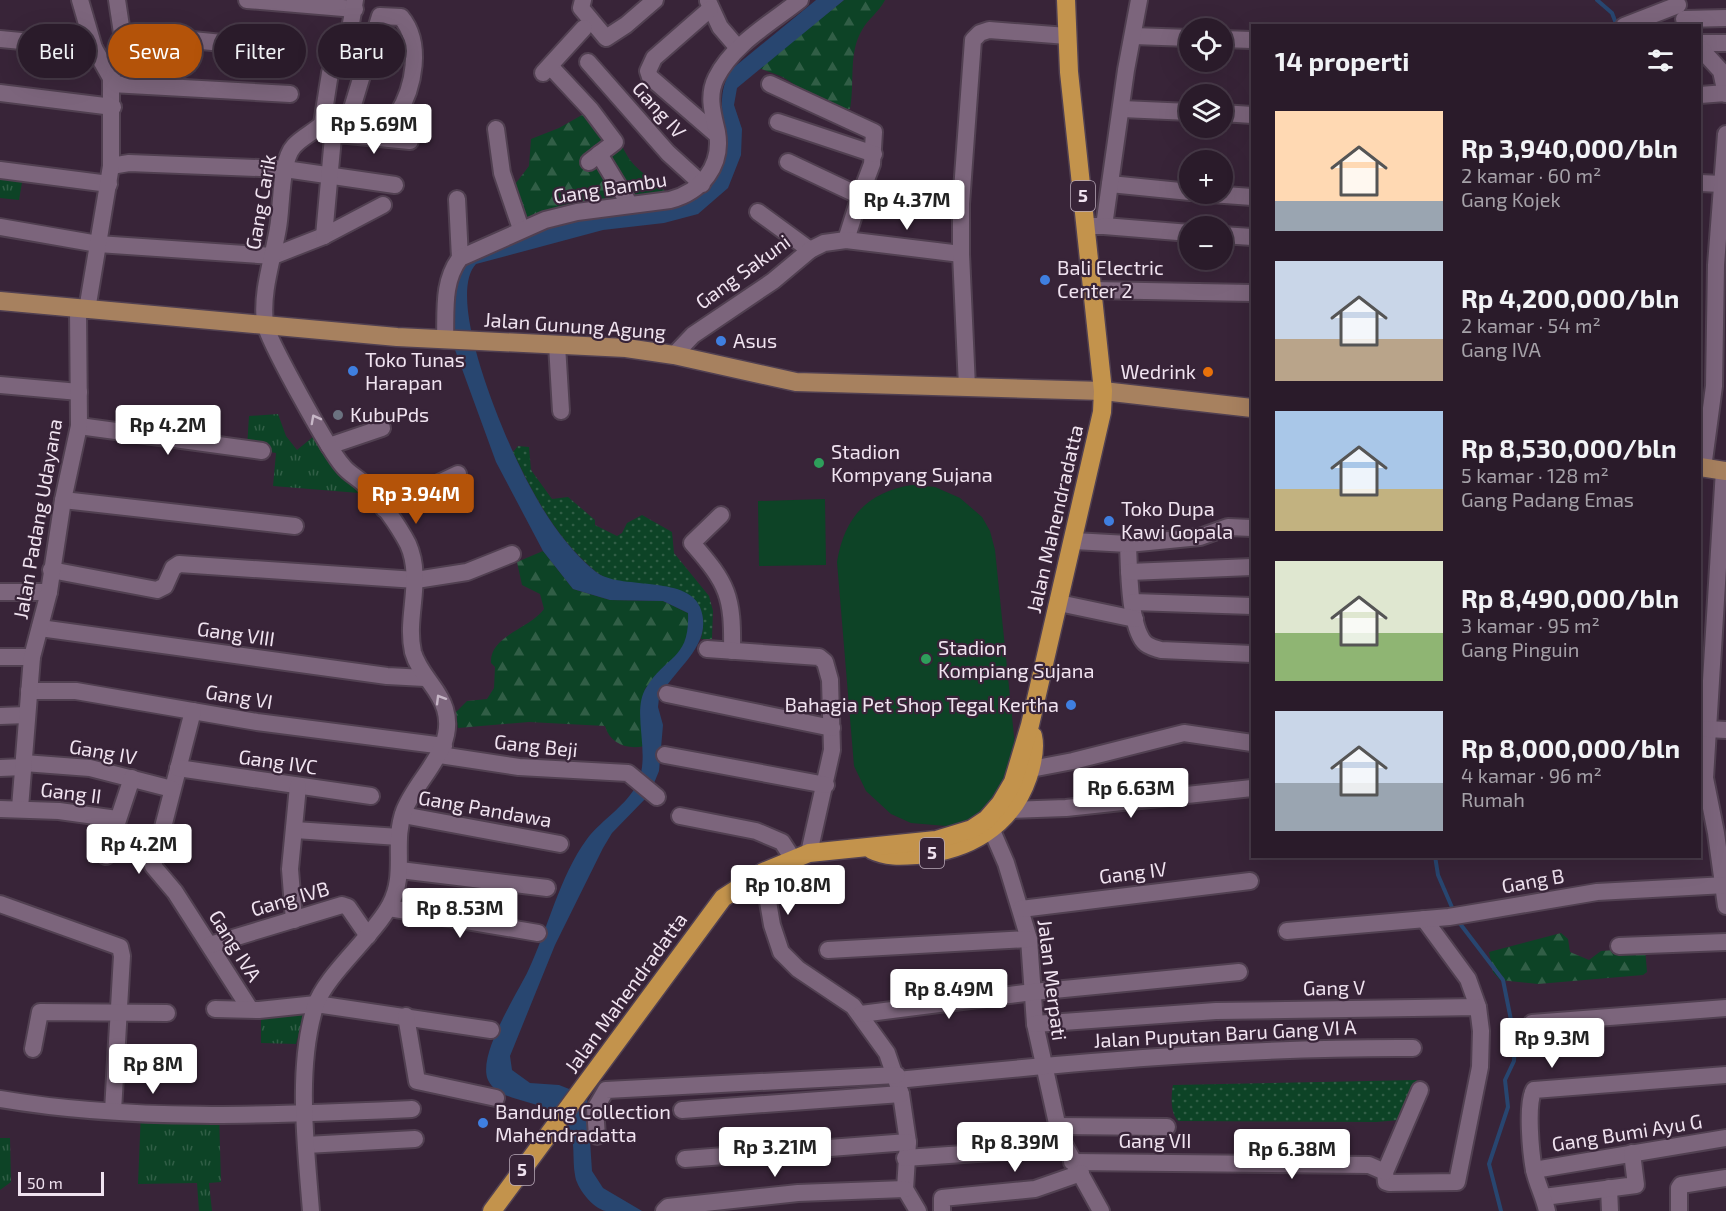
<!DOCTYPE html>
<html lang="id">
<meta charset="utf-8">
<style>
body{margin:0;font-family:"Exo 2",sans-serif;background:#362836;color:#f1f3f6;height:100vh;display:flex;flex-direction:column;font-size:22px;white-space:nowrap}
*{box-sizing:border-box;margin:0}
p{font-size:20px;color:#a5a1a8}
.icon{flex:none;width:33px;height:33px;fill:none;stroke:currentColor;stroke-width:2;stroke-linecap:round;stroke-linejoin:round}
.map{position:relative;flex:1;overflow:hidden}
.sheet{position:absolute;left:1251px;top:24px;width:450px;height:834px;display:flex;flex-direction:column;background:#2a1b2a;border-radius:0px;box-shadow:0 6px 24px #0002,0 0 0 2px #463947}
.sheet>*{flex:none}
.hud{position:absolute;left:18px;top:24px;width:570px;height:54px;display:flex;gap:12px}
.fabs{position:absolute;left:1179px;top:18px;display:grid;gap:12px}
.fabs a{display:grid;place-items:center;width:54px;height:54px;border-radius:50%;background:#2a1b2a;box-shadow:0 6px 24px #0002,0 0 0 2px #463947;font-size:30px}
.scale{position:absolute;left:18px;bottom:15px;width:86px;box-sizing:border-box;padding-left:6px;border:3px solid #f0e3f0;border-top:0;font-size:16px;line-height:21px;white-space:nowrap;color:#f0e3f0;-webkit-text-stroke:4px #382438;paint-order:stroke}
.price{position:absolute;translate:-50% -51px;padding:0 14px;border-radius:6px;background:#fff;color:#222;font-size:20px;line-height:39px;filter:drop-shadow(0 2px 3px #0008)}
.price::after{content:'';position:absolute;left:50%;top:36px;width:18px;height:14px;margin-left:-9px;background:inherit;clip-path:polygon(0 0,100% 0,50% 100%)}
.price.current{background:#b45309;color:#fff}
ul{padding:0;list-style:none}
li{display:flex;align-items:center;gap:18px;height:150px;padding:0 24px}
li span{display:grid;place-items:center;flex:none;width:168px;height:120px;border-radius:0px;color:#555}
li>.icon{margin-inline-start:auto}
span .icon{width:72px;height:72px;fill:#fffc;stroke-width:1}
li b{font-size:26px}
h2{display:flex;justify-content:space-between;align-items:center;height:72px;padding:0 24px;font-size:26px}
.chip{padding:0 21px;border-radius:27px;background:#2a1b2a;box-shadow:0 6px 24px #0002,0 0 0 2px #463947;font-size:21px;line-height:54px}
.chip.current{background:#b45309;color:#fff}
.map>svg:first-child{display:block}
</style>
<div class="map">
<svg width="1726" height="1211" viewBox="0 0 1726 1211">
<defs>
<pattern id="grass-tufts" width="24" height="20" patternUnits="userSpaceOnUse" patternTransform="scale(1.5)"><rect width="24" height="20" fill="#0d4326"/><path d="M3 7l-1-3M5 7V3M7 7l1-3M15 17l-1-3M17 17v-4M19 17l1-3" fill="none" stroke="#315e46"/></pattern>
<pattern id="forest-firs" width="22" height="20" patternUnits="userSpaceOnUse" patternTransform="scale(1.5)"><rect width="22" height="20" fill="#0d4326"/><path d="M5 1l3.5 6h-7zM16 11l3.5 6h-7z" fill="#315e46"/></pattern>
<pattern id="park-dots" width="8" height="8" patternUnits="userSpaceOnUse" patternTransform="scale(1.5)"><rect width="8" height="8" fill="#0d4326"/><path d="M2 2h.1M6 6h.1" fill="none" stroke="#315e46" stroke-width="1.8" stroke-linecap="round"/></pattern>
</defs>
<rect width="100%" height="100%" fill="#382438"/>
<g fill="url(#grass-tufts)">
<polygon points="0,167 24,171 19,200 0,198"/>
<polygon points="278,414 286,436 297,450 314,436 325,456 342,463 359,493 273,486 276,453 247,448 249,416"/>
<polygon points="307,1004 296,1044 261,1043 261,1006"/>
<polygon points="141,1111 219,1113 221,1182 209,1183 212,1211 199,1211 197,1183 138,1184"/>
<polygon points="0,1138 10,1138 11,1182 0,1190"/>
</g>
<g fill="url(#forest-firs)">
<path d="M844,0H885C879,12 868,19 862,30C848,53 855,84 850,109C826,108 805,91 786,79C778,74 768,72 759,68Z"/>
<path d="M582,115C591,115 597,116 604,121C616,130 622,149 630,160C641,175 658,181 668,195L531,230L518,200L516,183L529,166L531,139L559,128Z"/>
<path d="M543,551L573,589L610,600L663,601L688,613L689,629L683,649L645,689L642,717L644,746C628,750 610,744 605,726L529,722L458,728L456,712L467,701L487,699L494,688L495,667L491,663C489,636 531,628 544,609L540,594L522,585L517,562Z"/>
<polygon points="1561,933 1568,939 1570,952 1589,960 1601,951 1645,948 1647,972 1643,975 1538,984 1500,980 1493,972 1489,952"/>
</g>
<g fill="url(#park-dots)">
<path d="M518,446L529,447L531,470L552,499L568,497L595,520V525L617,536L622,533L627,523L642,515L672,532L674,553L709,596L713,611L712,639H701C717,566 627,599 595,571C557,539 534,496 513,452Z"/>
<path d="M1417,1080L1400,1120L1376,1122L1178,1121C1170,1112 1171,1096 1173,1085Z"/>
</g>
<g fill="#0d4326">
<path d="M912,485L935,487L960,498L982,517L990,531L995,550L1015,746L1003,787L983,811L960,824L946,826L911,823L891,814L866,791L854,766L837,562C844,518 867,492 912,485Z"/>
<polygon points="825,499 826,565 759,566 758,501"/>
</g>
<path fill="#284670" d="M816,0H844L737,88L734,105L742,129L741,155L728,188L698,214L664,223L603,230L476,264C443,299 510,452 532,490C548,520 569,550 596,572C618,590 687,575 700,607C715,645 674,668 659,698L658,707L663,725L659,771L652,788L647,797L612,833L603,848L555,945L510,1056L512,1070L530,1083L559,1085L587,1096L592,1171L603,1188L642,1211C630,1211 617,1211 606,1211C593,1209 576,1187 575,1175C572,1159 576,1141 568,1126C552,1097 500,1106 488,1080C477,1055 517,994 528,971C548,929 559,877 587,839C602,819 628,805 638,782C651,753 631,712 646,688C666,655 690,660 688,613L663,601L610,600L573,589L543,551L496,462L454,347L451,298L459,264C483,253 506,241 529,231C570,214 616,211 659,205C679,203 703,201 715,181C740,142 706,104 733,68Z"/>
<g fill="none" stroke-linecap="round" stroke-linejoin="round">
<g stroke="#284670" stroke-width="4">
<polyline points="1597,0 1612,13 1617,26"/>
<polyline points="1435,856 1438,875 1454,912"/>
<polyline points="1458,921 1503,980 1515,1040 1514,1061 1505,1080 1508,1107 1489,1164 1501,1211"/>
</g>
<g stroke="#514051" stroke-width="20">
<g id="minor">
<polyline points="80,0 94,48"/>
<polyline points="247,0 355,9"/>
<polyline points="583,0 581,8 606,38 626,25 655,0"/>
<polyline points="708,1 720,27 738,48"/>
<polyline points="710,9 654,58 648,71 650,77 717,135"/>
<polyline points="1684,19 1726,18"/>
<polyline points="1624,26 1678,5"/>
<polyline points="122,33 272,48"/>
<polyline points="1133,36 1190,38"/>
<polyline points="0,39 94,48 111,78"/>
<polyline points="1222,39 1252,40"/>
<polyline points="1700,43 1726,43"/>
<polyline points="1700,48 1721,71 1726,94"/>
<polyline points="588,62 668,153 702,184"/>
<polyline points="550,66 591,110 615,142 589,162"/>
<polyline points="543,73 584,28"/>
<polyline points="111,84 290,94"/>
<polyline points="770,84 874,132 872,164 860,196 961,204"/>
<polyline points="0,93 113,107"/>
<polyline points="1700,95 1726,93"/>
<polyline points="1122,109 1190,112"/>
<polyline points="1222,113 1252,115"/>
<path d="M325,117C344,114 384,123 397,115C414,88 423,43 401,17L380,16L350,115"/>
<polyline points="778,122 874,154"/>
<polyline points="496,129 502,173 521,229"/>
<polyline points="599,154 630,205"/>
<polyline points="788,162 860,196 846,240"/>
<polyline points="111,166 129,163 285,169 395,185"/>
<polyline points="0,170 109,184"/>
<polyline points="1700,183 1722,184"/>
<polyline points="1110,184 1190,192"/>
<polyline points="1211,194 1252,197"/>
<polyline points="457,199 460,258"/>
<polyline points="758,212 810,250"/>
<polyline points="1086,226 1104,226 1126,70 1139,0"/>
<polyline points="1104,226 1190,233"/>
<polyline points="0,227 98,244 273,256 324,236 383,205"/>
<polyline points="1222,235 1252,237"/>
<polyline points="324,236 333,137 338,134 410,141"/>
<polyline points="1092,290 1252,293"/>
<polyline points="87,310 111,166 111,78 121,49 122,33 117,0"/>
<path d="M445,340C446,311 442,282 460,258L545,220L577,212L670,200C701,192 723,166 717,132C713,114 707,96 716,78C733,44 771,23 800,0"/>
<polyline points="557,345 561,411"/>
<polyline points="674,355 693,335 773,281 810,250 824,243 846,240 961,254"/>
<polyline points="0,385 79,392"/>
<polyline points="967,387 961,254 961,204 973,40 980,33 989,30 1067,36"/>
<polyline points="79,426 262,451"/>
<polyline points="329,446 382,428"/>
<polyline points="1703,468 1714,386 1716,265 1726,134"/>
<polyline points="1724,470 1705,778 1716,833 1726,906"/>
<polyline points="63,500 295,526"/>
<polyline points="384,509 458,474"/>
<path d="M721,515L692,543C728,584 733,596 732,651"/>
<path d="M1074,541L1128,544C1129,568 1129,624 1144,642C1148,647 1155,648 1161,650L1252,654"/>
<polyline points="1128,544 1200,537 1228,527 1252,528"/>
<polyline points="51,570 157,590 165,586 173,568 179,564 416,580 467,572 512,554"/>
<polyline points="1129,572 1252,567"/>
<polyline points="0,592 49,592"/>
<polyline points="1133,602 1252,606"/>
<polyline points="1059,603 1135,619"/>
<polyline points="40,628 387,676 425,678"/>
<polyline points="707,649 819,657 825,662 830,680 832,750 809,853"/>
<polyline points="0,657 32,657"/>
<polyline points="29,691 76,691 257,722 444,746"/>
<polyline points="667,694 832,728"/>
<polyline points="193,711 153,866 175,892 250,1009"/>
<polyline points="0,716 27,715"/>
<polyline points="1707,729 1726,730"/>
<polyline points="440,755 519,767 628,773 657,797"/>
<polyline points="665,755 826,785"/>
<polyline points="24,763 90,768 172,789"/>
<polyline points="0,768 24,767"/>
<polyline points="178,768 371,796"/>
<polyline points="1031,769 1073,761 1184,733 1252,743"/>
<polyline points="20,808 32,657 49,592 63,500 79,426 78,309"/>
<polyline points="0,809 59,811 117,819"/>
<polyline points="1011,810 1066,808 1252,788"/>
<polyline points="403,815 560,844"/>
<polyline points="680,816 756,831 782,842 793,859"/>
<polyline points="987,819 1006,863 1029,939 1035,1024 1060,1137 1101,1211"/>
<polyline points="295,830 399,837"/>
<polyline points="106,856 132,778"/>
<polyline points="400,870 547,888"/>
<polyline points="763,872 772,925 781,952 798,969 853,1006 887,1053 901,1094 908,1142 905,1189 918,1211"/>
<polyline points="0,904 120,947 122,956 113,1111"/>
<polyline points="389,908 538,933"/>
<polyline points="1021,909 1250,881"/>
<polyline points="1424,919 1468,979 1478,1007"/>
<polyline points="294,920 290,869 298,786"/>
<polyline points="1287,931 1449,917 1597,892 1726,885"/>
<polyline points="210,945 342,905 348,907 368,936"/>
<polyline points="1619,946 1726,942"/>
<polyline points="828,950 1029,939"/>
<polyline points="215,1009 259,1010 316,1004 491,1030"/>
<polyline points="861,1014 1033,992 1239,972"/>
<polyline points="406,1016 417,1081 496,1098"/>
<polyline points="1532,1023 1726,1008"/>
<polyline points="1035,1024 1216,1011 1478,1007 1481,1031 1480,1067 1457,1182 1389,1183 1386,1182 1385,1172 1369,1165 1072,1162"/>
<polyline points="33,1049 40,1012 167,1013"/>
<path d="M897,1080C1068,1063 1240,1047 1413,1048"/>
<path d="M0,1099C134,1122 276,1115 412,1109"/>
<polyline points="682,1110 901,1094"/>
<polyline points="1057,1126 1167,1127"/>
<polyline points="597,1136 595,1109 606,1090 897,1075"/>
<polyline points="306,1145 415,1139"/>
<polyline points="905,1158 1065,1147"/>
<polyline points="685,1159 908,1142"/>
<polyline points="1534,1170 1726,1138"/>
<polyline points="1385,1172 1420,1090"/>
<polyline points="1609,1188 1610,1211"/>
<polyline points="1544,1197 1636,1185 1632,1153"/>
<path d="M311,1211C306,1147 296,1069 315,1007C325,975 373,937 390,905C407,873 392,844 404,811C417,777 457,749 445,709C439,688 419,674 413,652C405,616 424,580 408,544C398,525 381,501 366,486C359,478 349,474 343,466C330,452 267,339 265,323C261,291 273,259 278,228C282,207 280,161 294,146C302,137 314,132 322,124L330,73L350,29L355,0"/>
<polyline points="664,1211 668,1207 798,1193 905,1189"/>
<polyline points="942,1211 942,1198 1035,1189 1081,1173"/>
<path d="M1547,1211C1544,1197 1537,1184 1534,1170C1531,1154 1526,1104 1534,1090L1726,1075"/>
<polyline points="1679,1211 1679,1188 1681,1185 1726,1178"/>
</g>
</g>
<g stroke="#514051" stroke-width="21">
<g id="major">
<polyline points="0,301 397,337 626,348 674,355 796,382 1103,391 1252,408"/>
<polyline points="1700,467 1726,471"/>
</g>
</g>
<g stroke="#514051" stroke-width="21">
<g id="highway">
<path d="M872,850C886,857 901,856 917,855C967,851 1011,827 1028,777C1032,765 1036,749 1033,736"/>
<polyline points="492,1211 723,898 763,872 809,853 936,840 972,829 987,819 1000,804 1013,782 1030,725 1102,412 1103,391 1069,72 1066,0"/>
</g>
</g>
<use href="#minor" stroke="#7c657c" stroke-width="16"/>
<use href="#major" stroke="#a7815f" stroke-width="18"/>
<use href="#highway" stroke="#c3934c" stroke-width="18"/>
</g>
<defs><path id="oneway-chevron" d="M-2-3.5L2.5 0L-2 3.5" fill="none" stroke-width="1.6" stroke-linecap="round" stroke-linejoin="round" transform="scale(1.5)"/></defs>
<g stroke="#c7b7c7">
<use href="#oneway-chevron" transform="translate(315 419) rotate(-118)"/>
<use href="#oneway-chevron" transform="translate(440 699) rotate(-121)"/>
</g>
<g fill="#3f7fe0" stroke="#382438" stroke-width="2">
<circle cx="1045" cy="280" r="6"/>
<circle cx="721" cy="341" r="6"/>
<circle cx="353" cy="371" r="6"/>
<circle cx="1109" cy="521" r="6"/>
<circle cx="1071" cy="705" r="6"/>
<circle cx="483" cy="1123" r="6"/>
</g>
<circle fill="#e8710a" stroke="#382438" stroke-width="2" cx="1208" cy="372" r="6"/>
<circle fill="#6b7280" stroke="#382438" stroke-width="2" cx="338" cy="415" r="6"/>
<g fill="#2e9e5b" stroke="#382438" stroke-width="2">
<circle cx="819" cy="463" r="6"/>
<circle cx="926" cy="659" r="6"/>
</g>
<g text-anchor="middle" stroke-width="4.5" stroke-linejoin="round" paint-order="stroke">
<g fill="#382438" stroke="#b9aab9" stroke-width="1.5">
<rect x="1071" y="181" width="24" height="30" rx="4.5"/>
<rect x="920" y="838" width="24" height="30" rx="4.5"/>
<rect x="510" y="1155" width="24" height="30" rx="4.5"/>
</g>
<g font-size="18" font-weight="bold" fill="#f0e3f0">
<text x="1083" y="202">5</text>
<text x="932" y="859">5</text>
<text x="522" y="1176">5</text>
</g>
<g font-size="20" fill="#f0e3f0" stroke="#382438">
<text transform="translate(659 110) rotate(48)" y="7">Gang IV</text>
<text transform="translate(610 188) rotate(-9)" y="7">Gang Bambu</text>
<text transform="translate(261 202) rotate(-80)" y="7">Gang Carik</text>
<text transform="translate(743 272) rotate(-36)" y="7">Gang Sakuni</text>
<text transform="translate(575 326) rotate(4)" y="7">Jalan Gunung Agung</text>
<text transform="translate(38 519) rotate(-80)" y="7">Jalan Padang Udayana</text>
<text transform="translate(1055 519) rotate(-77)" y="7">Jalan Mahendradatta</text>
<text transform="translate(236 634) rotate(8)" y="7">Gang VIII</text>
<text transform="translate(239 697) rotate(9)" y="7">Gang VI</text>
<text transform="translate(536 746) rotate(6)" y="7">Gang Beji</text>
<text transform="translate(103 752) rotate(10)" y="7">Gang IV</text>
<text transform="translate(278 762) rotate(8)" y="7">Gang IVC</text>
<text transform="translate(71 793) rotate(7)" y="7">Gang II</text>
<text transform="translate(485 809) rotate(10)" y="7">Gang Pandawa</text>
<text transform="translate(1133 873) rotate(-7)" y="7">Gang IV</text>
<text transform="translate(1533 881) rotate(-10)" y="7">Gang B</text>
<text transform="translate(290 899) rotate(-16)" y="7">Gang IVB</text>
<text transform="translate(235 946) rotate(58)" y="7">Gang IVA</text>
<text transform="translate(1052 980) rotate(83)" y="7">Jalan Merpati</text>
<text transform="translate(1334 988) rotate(-1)" y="7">Gang V</text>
<text transform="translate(626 993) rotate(-54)" y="7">Jalan Mahendradatta</text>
<text transform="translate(1225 1034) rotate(-3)" y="7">Jalan Puputan Baru Gang VI A</text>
<text transform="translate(1627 1133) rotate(-9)" y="7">Gang Bumi Ayu G</text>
<text x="1155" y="1148">Gang VII</text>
</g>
<g font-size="20" fill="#f0e3f0" stroke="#382438" text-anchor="start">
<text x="1057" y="275">Bali Electric<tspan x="1057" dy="23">Center 2</tspan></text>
<text x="733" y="348">Asus</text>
<text x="365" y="367">Toko Tunas<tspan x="365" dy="23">Harapan</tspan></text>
<text x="1196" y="379" text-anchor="end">Wedrink</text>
<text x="350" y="422">KubuPds</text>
<text x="831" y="459">Stadion<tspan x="831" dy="23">Kompyang Sujana</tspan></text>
<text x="1121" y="516">Toko Dupa<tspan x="1121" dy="23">Kawi Gopala</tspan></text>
<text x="938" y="655">Stadion<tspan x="938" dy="23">Kompiang Sujana</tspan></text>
<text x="1059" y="712" text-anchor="end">Bahagia Pet Shop Tegal Kertha</text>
<text x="495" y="1119">Bandung Collection<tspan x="495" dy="23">Mahendradatta</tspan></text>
</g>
</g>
</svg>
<div class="fabs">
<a><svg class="icon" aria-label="locate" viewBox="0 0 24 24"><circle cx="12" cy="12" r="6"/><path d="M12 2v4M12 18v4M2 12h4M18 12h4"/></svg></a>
<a><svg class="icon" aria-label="layers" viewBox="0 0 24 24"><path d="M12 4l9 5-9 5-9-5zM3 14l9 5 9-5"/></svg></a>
<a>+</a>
<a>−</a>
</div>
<div class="scale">50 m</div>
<b class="price" style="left:374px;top:155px">Rp 5.69M</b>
<b class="price" style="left:907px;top:231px">Rp 4.37M</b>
<b class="price" style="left:168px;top:456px">Rp 4.2M</b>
<b class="price current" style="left:416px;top:525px">Rp 3.94M</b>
<b class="price" style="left:1131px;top:819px">Rp 6.63M</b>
<b class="price" style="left:139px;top:875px">Rp 4.2M</b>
<b class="price" style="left:788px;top:916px">Rp 10.8M</b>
<b class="price" style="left:460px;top:939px">Rp 8.53M</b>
<b class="price" style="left:949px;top:1020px">Rp 8.49M</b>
<b class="price" style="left:1552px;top:1069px">Rp 9.3M</b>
<b class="price" style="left:153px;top:1095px">Rp 8M</b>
<b class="price" style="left:1015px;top:1173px">Rp 8.39M</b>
<b class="price" style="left:775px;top:1178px">Rp 3.21M</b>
<b class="price" style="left:1292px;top:1180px">Rp 6.38M</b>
<div class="hud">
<a class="chip">Beli</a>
<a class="chip current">Sewa</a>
<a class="chip">Filter</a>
<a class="chip">Baru</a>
</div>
<section class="sheet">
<h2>14 properti<svg class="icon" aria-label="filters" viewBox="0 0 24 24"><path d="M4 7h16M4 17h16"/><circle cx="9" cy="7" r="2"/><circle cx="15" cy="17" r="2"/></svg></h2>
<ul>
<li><span style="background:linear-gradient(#ffd9b3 75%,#9aa5b1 0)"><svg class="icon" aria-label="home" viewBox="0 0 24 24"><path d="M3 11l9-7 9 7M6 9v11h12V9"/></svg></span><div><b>Rp 3,940,000/bln</b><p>2 kamar · 60 m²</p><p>Gang Kojek</p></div></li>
<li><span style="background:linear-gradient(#c9d6e8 65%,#b9a48a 0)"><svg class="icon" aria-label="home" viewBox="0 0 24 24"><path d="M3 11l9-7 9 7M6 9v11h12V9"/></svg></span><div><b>Rp 4,200,000/bln</b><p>2 kamar · 54 m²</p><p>Gang IVA</p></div></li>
<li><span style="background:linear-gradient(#a9c7e8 65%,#c2b280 0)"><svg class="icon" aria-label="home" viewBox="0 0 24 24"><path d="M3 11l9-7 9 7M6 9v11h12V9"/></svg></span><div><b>Rp 8,530,000/bln</b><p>5 kamar · 128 m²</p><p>Gang Padang Emas</p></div></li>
<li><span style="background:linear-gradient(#dfe7d0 60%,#8fb573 0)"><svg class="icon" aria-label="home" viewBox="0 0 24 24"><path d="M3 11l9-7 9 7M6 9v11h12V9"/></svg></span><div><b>Rp 8,490,000/bln</b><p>3 kamar · 95 m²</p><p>Gang Pinguin</p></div></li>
<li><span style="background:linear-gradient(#c9d6e8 60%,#9aa5b1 0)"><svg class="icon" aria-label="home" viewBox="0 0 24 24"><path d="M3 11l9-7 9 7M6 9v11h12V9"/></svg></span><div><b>Rp 8,000,000/bln</b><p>4 kamar · 96 m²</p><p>Rumah</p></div></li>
</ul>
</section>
</div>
